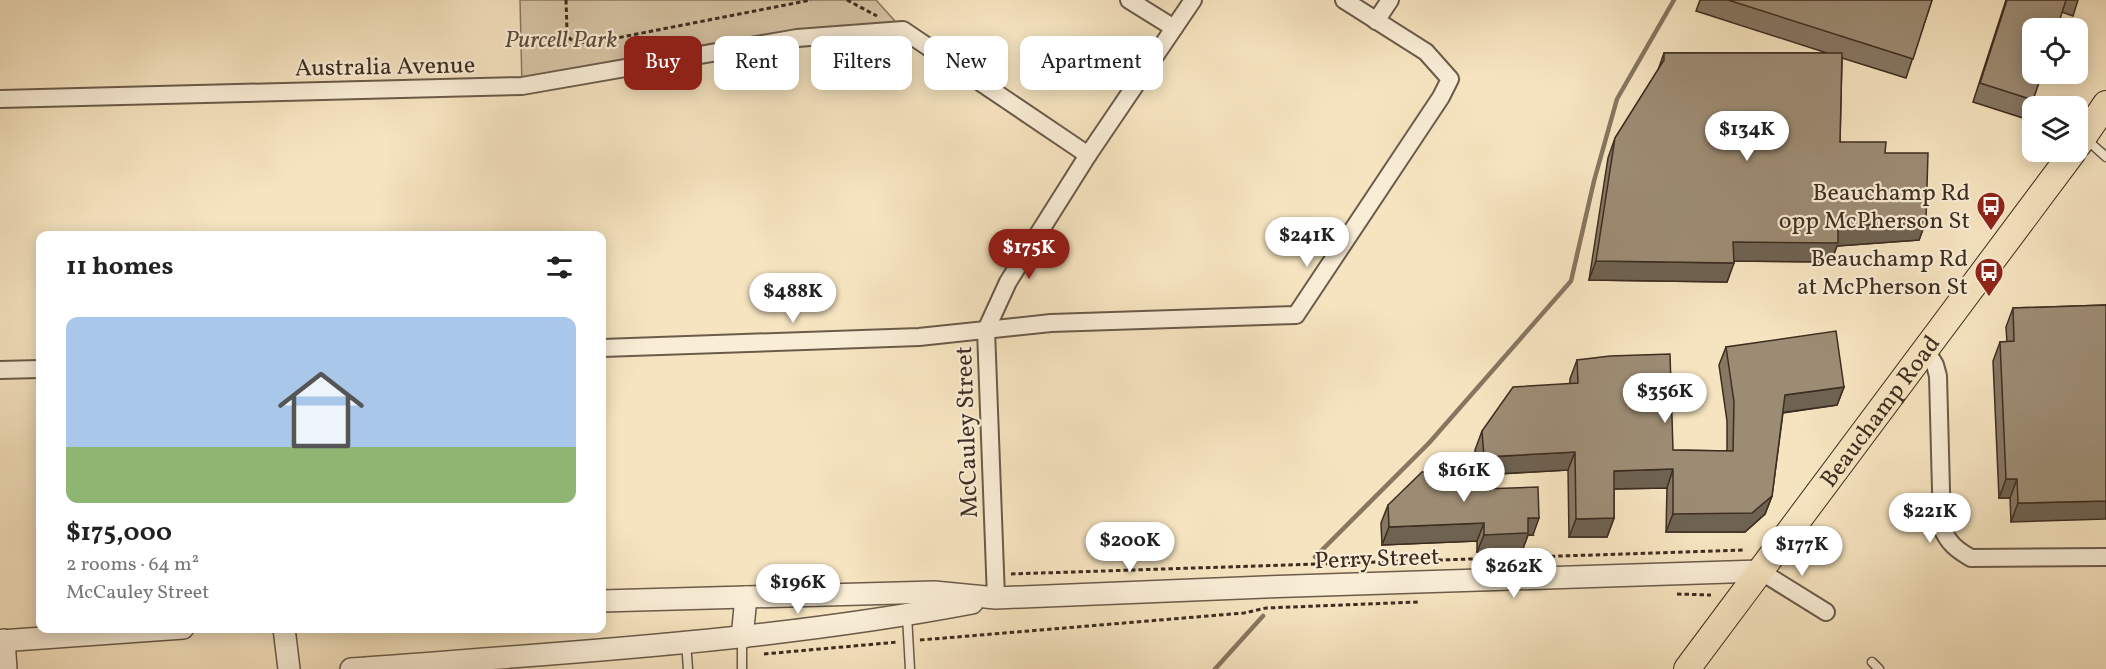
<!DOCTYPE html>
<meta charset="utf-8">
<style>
body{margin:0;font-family:Vollkorn,serif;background:#f6f6f6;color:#222;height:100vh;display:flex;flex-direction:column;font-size:22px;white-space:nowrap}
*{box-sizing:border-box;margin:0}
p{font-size:20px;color:#767676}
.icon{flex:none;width:33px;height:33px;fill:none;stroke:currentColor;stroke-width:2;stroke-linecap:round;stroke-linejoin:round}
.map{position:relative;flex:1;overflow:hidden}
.sheet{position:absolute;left:36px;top:231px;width:570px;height:402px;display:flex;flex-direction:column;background:#fff;border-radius:12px;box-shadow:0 3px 15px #0003}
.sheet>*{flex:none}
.top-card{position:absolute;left:624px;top:36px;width:570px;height:54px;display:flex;gap:12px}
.tools{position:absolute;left:2022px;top:18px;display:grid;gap:12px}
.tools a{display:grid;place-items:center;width:66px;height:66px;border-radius:12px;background:#fff;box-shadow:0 3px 15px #0003;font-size:30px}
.price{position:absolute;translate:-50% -51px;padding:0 14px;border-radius:21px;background:#fff;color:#222;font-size:20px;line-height:39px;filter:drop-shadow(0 2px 3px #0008)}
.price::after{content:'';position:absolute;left:50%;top:36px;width:18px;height:14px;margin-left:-9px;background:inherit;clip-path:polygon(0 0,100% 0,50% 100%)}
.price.current{background:#8f2418;color:#fff}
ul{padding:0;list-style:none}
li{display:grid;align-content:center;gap:12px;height:318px;padding:0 30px}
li+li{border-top:2px solid #e0e0e0}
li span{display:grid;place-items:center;height:186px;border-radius:12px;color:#555}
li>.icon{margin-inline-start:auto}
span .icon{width:108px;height:108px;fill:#fffc;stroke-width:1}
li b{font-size:26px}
h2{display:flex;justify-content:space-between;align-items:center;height:72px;padding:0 30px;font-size:26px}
.pill{padding:0 21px;border-radius:12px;background:#fff;box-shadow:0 3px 15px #0003;font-size:21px;line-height:54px}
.pill.current{background:#8f2418;color:#fff}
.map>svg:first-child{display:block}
</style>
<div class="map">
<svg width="2106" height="669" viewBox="0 0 2106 669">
<rect width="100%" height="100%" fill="#f6e4c0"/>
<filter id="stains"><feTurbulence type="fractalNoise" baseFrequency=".00333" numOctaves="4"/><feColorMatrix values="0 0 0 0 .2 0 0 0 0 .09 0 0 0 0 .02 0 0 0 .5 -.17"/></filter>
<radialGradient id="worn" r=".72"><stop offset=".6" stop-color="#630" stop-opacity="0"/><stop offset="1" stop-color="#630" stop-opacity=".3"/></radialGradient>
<polygon fill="#d7c5a5" stroke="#8a7963" stroke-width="1.5" points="520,0 876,0 903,30 522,86"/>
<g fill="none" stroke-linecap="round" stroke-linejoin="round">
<g stroke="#867660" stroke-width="4.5">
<polyline points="1315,557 1429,443 1571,281 1594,181 1617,99 1674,0"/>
<polyline points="1215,669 1263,616"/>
</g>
<g stroke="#6b5b49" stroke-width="11">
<g id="service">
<polyline points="2086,139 2106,157"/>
<polyline points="907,616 910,669"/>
<polyline points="742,639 742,669"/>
<polyline points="686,642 688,669"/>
<polyline points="1872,662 1879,669"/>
</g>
</g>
<g stroke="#6b5b49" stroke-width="20">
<g id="minor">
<polyline points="1129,0 1174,28"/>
<polyline points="1376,21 1390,0"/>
<polyline points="0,99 522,86 797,38 903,30 1088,155"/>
<polyline points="602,348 919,337 1051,323 1296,315 1441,97 1450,79 1426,52 1344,0"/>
<path d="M1926,350L1935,365L1938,376L1942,528C1948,543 1957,550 1971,558L2106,557"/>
<polyline points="0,370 40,369"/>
<polyline points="1760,571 1826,612"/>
<polyline points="996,598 986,330 1008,282 1088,155 1193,0"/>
</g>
</g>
<g stroke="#6b5b49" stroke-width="24">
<g id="tertiary">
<polyline points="602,601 934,592 996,598 1265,587 1760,571"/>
<polyline points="284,628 289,669"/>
<polyline points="742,638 746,597"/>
<polyline points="4,640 6,669"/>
<polyline points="0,641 183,628"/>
<path d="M351,669C558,653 767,642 972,603"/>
</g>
</g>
<g stroke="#3d2d21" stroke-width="28">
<g id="primary">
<polyline points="2078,145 2106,104"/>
<path id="s1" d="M1687,669L2073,152"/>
</g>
</g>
<g stroke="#3d2d21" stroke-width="3" stroke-dasharray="4.5 3" stroke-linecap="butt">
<polyline points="566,0 567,31 570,39 578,42 591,43 811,0"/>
<polyline points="847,0 877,16"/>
<polyline points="1011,574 1745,550"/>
<polyline points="1677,594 1711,595"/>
<polyline points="920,640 1244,613 1266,608 1418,602"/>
<polyline points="764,654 898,642"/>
</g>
<use href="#service" stroke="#f9edd6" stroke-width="8"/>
<use href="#minor" stroke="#f9edd6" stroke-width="16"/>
<use href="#tertiary" stroke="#f9edd6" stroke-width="21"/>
<use href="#primary" stroke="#f6e4c0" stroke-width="26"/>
</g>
<g fill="#877864" stroke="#3d2d21" stroke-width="1.5">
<polygon points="1700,0 1932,0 1906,78 1842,58 1840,142 1885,153 1926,221 1919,240 1837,246 1831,262 1734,261 1727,282 1589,280 1608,158 1615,138 1658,70 1664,53 1827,53 1696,11"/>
<polygon points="2006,0 2078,0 2073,16 2062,12 2026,119 1973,102"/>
<polygon points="2106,305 2011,522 2010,498 1999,498 1993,361 2000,342 2007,342 2006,327 2013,308"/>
<polygon points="1726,347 1844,387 1837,405 1783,413 1772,496 1765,514 1745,532 1666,532 1667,488 1614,489 1614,518 1607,537 1569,537 1568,470 1482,475 1482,489 1533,535 1528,535 1522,551 1477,552 1477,541 1382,545 1381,523 1388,505 1476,470 1475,450 1482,431 1570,383 1570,379 1577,360 1673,450 1727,451 1727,421 1719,365"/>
</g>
<g fill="#6e6251" stroke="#3d2d21" stroke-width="1.5">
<polygon points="1926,221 1919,240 1837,246 1831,262 1726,261 1733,242 1838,227"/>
<polygon points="1596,261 1734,263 1727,282 1589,280"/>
<polygon points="1844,387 1837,405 1779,413 1785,395"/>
<polygon points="1575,452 1568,470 1477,475 1484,457"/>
<polygon points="1673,469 1667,488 1607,489 1614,471"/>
<polygon points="2006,479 2017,479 2010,498 1999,498"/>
<polygon points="1772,496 1765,514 1745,532 1666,532 1673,514"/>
<polygon points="2106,501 2106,519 2011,522 2018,503"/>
<polygon points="1528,518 1539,518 1533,535 1528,535 1522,551 1477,552 1484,535"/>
<polygon points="1614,518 1607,537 1569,537 1576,519"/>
<polygon points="1484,523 1477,541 1382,545 1389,527"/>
</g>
<g fill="#9d8c74" stroke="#3d2d21" stroke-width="1.5">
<polygon points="1728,0 1932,0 1913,59"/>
<polygon points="2007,0 2066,0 2057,28 2032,28 2032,74 2042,74 2033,100 1980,83"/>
<polygon points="1664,53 1842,53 1840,142 1886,142 1885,153 1928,153 1926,221 1838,227 1838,243 1733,242 1734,263 1596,261 1615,138 1664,60"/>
<polygon points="2106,305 2106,501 2018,503 2017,479 2006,479 2000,342 2014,341 2013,308"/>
<polygon points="1836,331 1844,387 1785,395 1772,496 1752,513 1673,514 1673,469 1614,471 1614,518 1576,519 1575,452 1484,457 1482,431 1513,387 1578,383 1577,360 1610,356 1670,354 1673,450 1733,451 1734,402 1726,347"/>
<polygon points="1482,470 1482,489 1538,487 1539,518 1528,518 1528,533 1484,535 1484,523 1389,527 1388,505 1422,472"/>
</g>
<defs>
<g id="bus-pin" transform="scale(1.5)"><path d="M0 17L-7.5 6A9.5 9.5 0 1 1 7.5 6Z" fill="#8f2418" stroke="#f9edd6"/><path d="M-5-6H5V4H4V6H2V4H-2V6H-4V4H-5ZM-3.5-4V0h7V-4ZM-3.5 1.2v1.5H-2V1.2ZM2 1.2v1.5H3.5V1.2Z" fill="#fff"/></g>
</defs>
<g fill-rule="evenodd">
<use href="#bus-pin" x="1991" y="206"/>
<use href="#bus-pin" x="1989" y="272"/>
</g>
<g text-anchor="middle" stroke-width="4.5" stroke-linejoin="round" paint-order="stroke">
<g font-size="24" font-style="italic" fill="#5c4b3b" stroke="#f9edd6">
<text x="561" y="47">Purcell Park</text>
</g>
<g font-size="24" fill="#3d2d21" stroke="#f9edd6">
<text transform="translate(385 66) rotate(-1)" y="8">Australia Avenue</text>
<text dy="8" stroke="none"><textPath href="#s1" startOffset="322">Beauchamp Road</textPath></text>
<text transform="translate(966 432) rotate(-92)" y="8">McCauley Street</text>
<text transform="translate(1377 558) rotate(-2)" y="8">Perry Street</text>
</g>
<g font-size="24" fill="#3d2d21" stroke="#f9edd6" text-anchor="end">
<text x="1970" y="200">Beauchamp Rd<tspan x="1970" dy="28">opp McPherson St</tspan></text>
<text x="1968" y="266">Beauchamp Rd<tspan x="1968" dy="28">at McPherson St</tspan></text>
</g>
</g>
<rect width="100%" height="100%" filter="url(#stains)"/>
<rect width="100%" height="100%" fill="url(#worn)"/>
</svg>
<div class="tools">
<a><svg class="icon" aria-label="locate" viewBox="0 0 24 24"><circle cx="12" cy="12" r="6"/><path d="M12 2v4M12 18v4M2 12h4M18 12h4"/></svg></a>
<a><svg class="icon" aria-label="layers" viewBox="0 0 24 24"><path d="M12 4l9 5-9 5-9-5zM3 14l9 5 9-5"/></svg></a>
</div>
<b class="price" style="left:1747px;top:162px">$134K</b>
<b class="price" style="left:1307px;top:268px">$241K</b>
<b class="price current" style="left:1029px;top:280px">$175K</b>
<b class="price" style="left:793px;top:324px">$488K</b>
<b class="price" style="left:1665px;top:424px">$356K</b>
<b class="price" style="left:1464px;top:503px">$161K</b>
<b class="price" style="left:1930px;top:544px">$221K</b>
<b class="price" style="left:1130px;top:573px">$200K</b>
<b class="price" style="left:1802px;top:577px">$177K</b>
<b class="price" style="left:1514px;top:599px">$262K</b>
<b class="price" style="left:798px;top:615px">$196K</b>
<div class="top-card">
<a class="pill current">Buy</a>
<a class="pill">Rent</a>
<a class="pill">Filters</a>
<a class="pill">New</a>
<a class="pill">Apartment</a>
</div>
<section class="sheet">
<h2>11 homes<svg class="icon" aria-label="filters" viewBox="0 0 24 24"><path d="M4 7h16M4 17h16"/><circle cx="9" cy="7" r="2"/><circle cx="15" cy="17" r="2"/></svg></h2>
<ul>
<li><span style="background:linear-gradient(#a9c7e8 70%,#8fb573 0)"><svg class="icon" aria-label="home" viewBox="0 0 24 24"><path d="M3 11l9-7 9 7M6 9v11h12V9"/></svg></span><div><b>$175,000</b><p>2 rooms · 64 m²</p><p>McCauley Street</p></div></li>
</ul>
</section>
</div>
